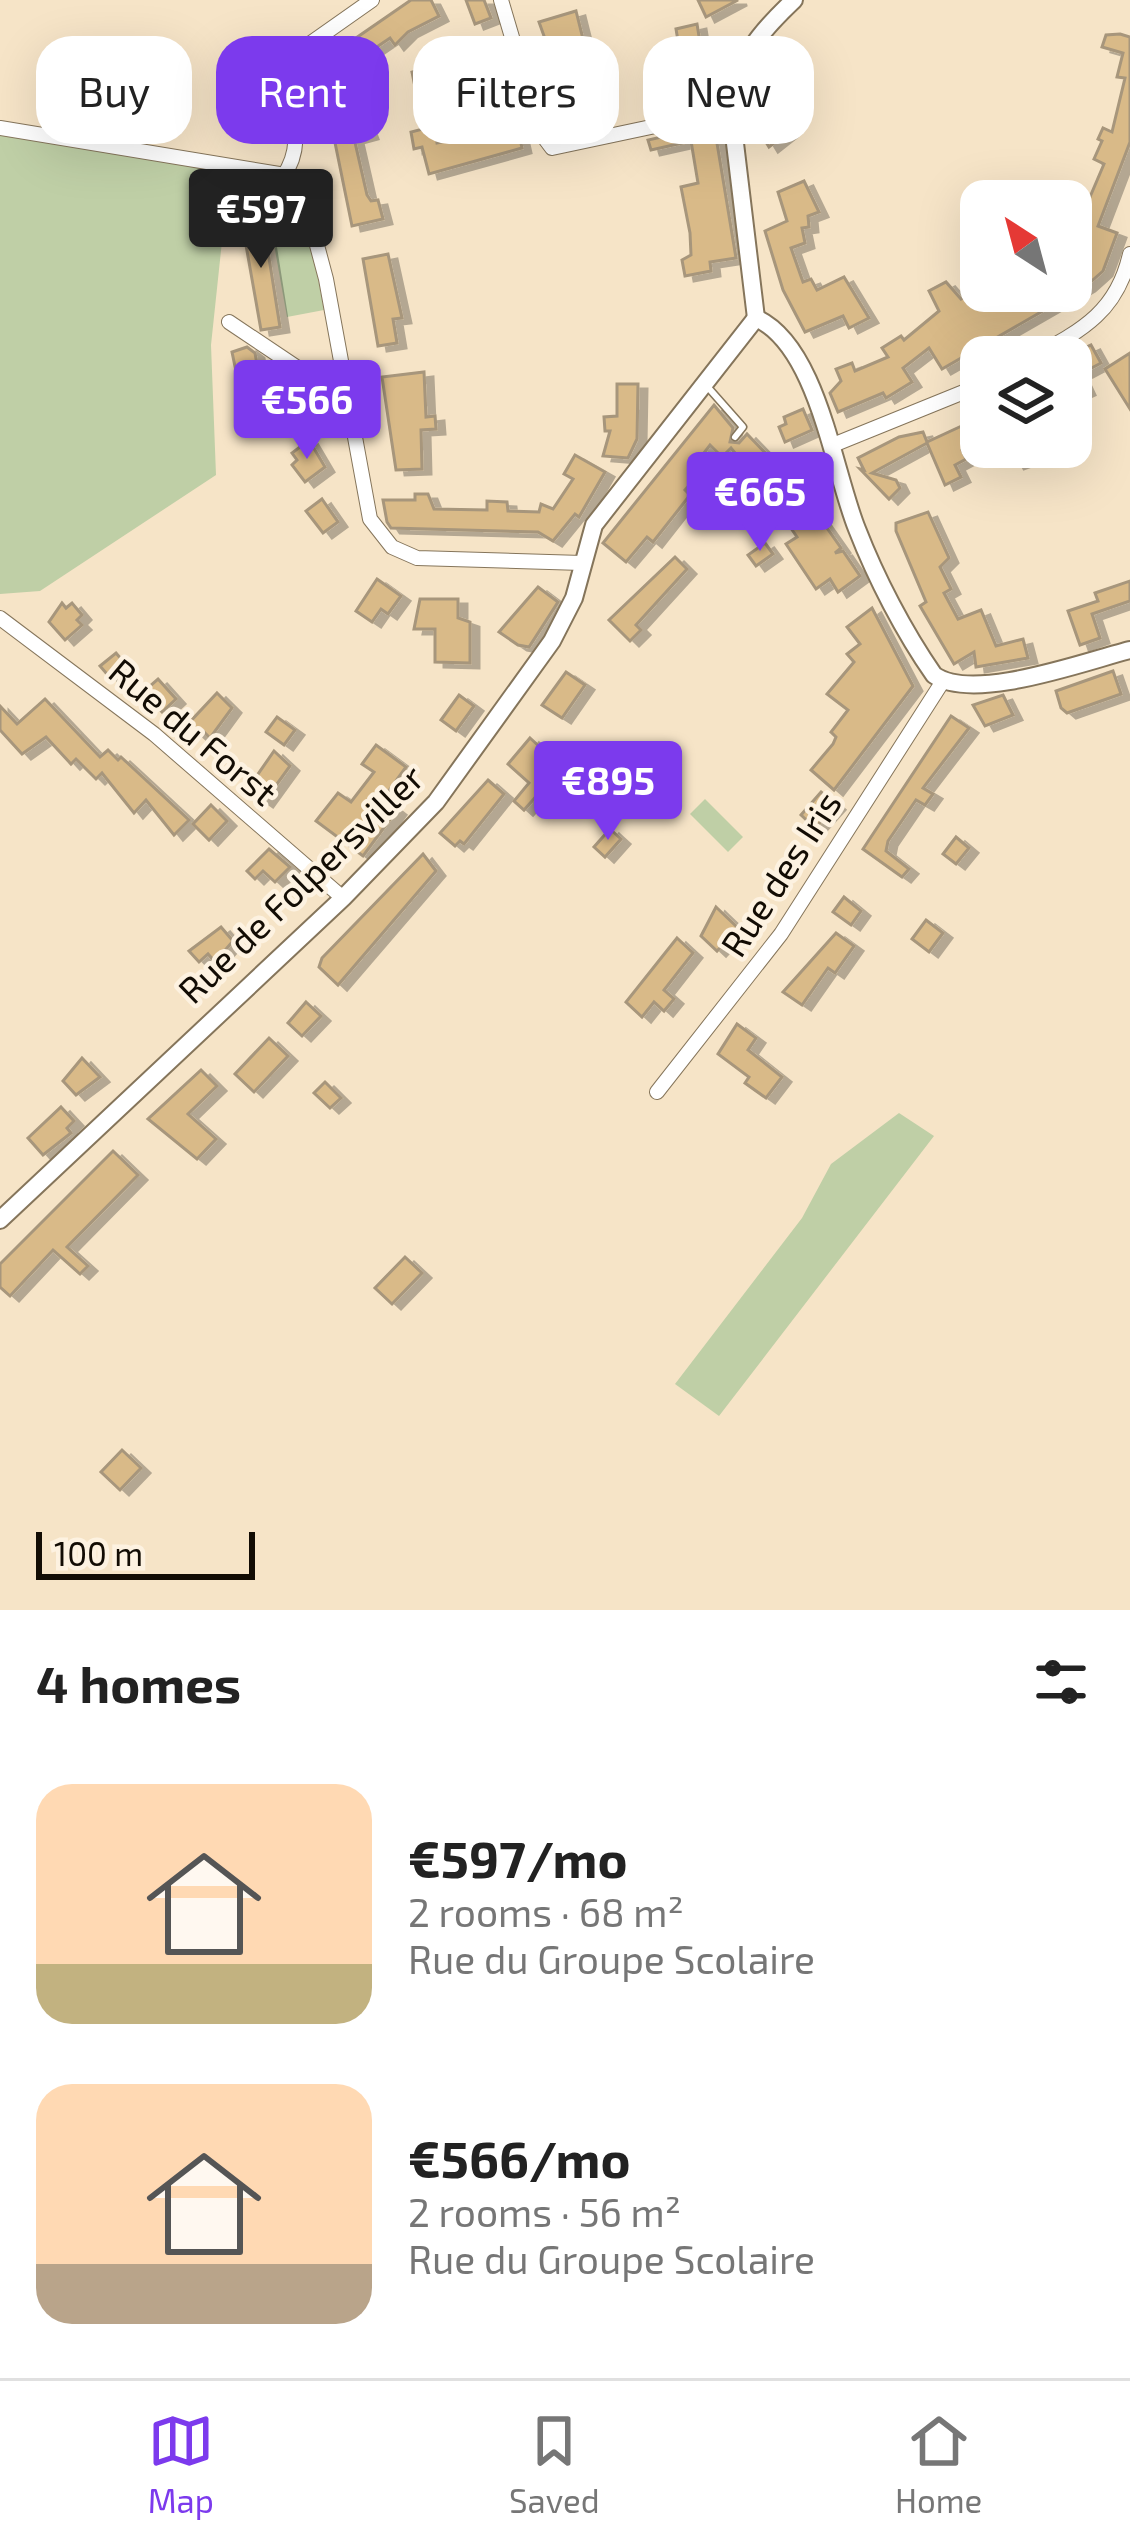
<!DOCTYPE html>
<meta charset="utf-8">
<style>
body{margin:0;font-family:"Exo 2",sans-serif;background:#f6f6f6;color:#222;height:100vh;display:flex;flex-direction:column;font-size:45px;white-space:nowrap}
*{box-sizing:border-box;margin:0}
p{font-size:39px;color:#767676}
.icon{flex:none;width:66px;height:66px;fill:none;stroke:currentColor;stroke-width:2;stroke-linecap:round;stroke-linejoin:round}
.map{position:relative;height:1610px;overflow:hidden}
.sheet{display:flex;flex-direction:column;background:#fff;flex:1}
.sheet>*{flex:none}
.banner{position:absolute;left:36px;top:36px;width:1059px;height:108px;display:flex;gap:24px}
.needle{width:78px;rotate:324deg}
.fabs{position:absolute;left:960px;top:180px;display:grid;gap:24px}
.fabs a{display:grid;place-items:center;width:132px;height:132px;border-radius:24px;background:#fff;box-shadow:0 12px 48px #0002;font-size:60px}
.scale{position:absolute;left:36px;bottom:30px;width:219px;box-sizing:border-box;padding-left:12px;border:6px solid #120c04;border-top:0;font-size:33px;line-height:42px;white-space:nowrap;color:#120c04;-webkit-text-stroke:9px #fdf2e1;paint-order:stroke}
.price{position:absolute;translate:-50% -102px;padding:0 27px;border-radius:12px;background:#7c3aed;color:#fff;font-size:39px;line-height:78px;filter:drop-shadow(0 3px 6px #0008)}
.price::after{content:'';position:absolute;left:50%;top:72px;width:36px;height:27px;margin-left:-18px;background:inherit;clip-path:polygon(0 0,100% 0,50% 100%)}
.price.active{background:#222;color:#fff}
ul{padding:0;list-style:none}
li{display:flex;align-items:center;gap:36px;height:300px;padding:0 36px}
li span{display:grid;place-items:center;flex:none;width:336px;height:240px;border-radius:36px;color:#555}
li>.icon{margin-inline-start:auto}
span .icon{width:144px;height:144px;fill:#fffc;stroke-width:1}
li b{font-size:51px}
h2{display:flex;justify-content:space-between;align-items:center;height:144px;padding:0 36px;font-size:51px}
.tag{padding:0 42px;border-radius:36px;background:#fff;box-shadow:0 12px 48px #0002;font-size:42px;line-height:108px}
.tag.active{background:#7c3aed;color:#fff}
.tabs{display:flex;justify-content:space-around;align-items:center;height:168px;border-top:3px solid #e0e0e0;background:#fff;font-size:33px;color:#767676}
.tabs a{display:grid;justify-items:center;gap:6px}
.tabs .active{color:#7c3aed}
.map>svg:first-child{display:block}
</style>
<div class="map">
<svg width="1130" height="1610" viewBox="0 0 1130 1610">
<defs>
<filter id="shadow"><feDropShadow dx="9" dy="5" stdDeviation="0" flood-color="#0004"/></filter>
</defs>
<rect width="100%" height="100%" fill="#f6e4c7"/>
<g fill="#bfcfa6">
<polygon points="0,133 230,166 211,345 216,475 40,591 0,594"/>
<polygon points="306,215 324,310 287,317 270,222"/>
<polygon points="705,799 743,837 728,852 690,814"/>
<polygon points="899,1113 934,1136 719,1416 675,1384 802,1218 831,1164"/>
</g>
<g fill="#d9ba88" stroke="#a7967b" stroke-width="3" filter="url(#shadow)">
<polygon points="411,0 431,0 439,16 408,32 395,45 390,38 368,53 376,65 364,73 359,65 324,82 314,67"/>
<polygon points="466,0 484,0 491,18 475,24"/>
<polygon points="698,0 738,0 706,17"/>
<polygon points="576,11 587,55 583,56 597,97 587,104 560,106 554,64 539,22"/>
<polygon points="697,24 706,79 685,83 676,29"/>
<polygon points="1120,34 1130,37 1130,142 1098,226 1117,233 1103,271 1086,286 942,369 929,348 903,368 912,382 886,398 883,393 838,412 830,393 841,381 836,369 852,363 855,371 888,357 882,348 901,336 904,340 939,311 929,291 946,282 961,299 974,291 1071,291 1089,231 1071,222 1071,204 1084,211 1104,164 1094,159 1102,141 1098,139 1103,128 1112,132 1125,78 1117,77 1123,53 1102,47 1106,35"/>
<polygon points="497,54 502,74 487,77 480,58"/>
<polygon points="431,67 438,97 418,102 412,72"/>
<polygon points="267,69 274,95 254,99 249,72"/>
<polygon points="771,76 770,104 776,99 788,132 769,147 755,124 752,101 752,77"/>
<polygon points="356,99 369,134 354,138 367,195 371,201 378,200 383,219 352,226 331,123 341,120 338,103"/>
<polygon points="714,125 736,258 710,262 711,271 685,276 682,260 691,255 690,233 681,187 698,183 691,141 651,150 648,140"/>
<polygon points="434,126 437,143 517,126 522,148 429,174 422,147 414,149 411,132"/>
<polygon points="804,181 819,212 808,216 809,227 802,228 805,243 791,248 803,282 811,279 817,290 844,277 869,318 849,328 843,316 805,332 783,290 765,231 787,221 778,192"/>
<polygon points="262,214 280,327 261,330 241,217"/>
<polygon points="388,254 402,318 393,319 397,343 378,346 363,259"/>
<polygon points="1091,345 1101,363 1084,372 1074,353"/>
<polygon points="247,347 255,353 259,376 283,372 289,392 242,400 232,352"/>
<polygon points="1130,353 1130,409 1105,369"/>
<polygon points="1071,358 1086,390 1071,397"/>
<polygon points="424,372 426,417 435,416 436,429 421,430 422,469 396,470 382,377"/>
<polygon points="617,384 638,384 637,439 628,458 603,456 610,431 605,431 604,417 617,416"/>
<polygon points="714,405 733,428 730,442 739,443 747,434 776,464 756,479 731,448 722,457 710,445 694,466 695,479 685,490 690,495 653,542 647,537 626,562 603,543"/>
<polygon points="803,409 812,430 785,442 779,427 786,424 784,417"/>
<polygon points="981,417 981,441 962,450 966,459 955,465 961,477 945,485 927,443 872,473 896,480 900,488 889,499 860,469 864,470 858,458 899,437 923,432 927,442"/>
<polygon points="309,440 325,467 305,482 292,465 297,460 292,453"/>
<polygon points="1006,447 1058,447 1058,448 1015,464"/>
<polygon points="575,455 605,472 579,517 575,514 553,541 538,532 391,528 387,522 383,500 415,500 415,494 428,494 434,509 487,510 487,501 507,502 508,511 539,512 541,504 553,509 573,479 564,474"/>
<polygon points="814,459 827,475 808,494 799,474"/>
<polygon points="322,499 338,522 323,533 306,511"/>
<polygon points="808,501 841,548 835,553 843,551 860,576 838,592 830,579 816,589 786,544 797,537 784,518"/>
<polygon points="928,512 949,558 940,567 951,589 944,593 958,619 981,610 996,646 1023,639 1028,658 976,667 974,652 954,664 920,606 926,602 896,531 896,523"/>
<polygon points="765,543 773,554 756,566 748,555"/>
<polygon points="675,557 687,569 636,625 641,630 630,641 609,620"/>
<polygon points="377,579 401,596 388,614 381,609 372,622 356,611"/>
<polygon points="1130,581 1130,601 1092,614 1100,638 1080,645 1068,611 1098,601 1095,593"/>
<polygon points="538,587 558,602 529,647 518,645 499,632"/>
<polygon points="420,599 458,599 458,618 470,622 470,663 435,662 435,629 414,629"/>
<polygon points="62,603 66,608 72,603 82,615 77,620 82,625 65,640 49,622"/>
<polygon points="872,608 913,686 834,790 811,770 833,744 836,737 831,732 848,710 827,694 854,662 847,654 860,644 847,627"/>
<polygon points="116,653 128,667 112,680 100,666"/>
<polygon points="1113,671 1121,694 1067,713 1061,708 1056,691"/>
<polygon points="566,672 585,685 562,718 542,705"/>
<polygon points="158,679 176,699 162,712 143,692"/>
<polygon points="217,693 232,708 210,738 203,731 198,735 187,725"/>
<polygon points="459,695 474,706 456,731 441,720"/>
<polygon points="1003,695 1013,715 985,726 973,705"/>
<polygon points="45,699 100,757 108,750 118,760 121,757 189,820 174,835 146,800 134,813 102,773 96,779 76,759 71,764 46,737 22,754 0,730 0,706 17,724"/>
<polygon points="951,716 969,728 923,788 933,794 925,805 916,800 888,841 886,851 909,869 902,877 863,849"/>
<polygon points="277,717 295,730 284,745 266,732"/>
<polygon points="530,738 562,767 524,810 514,801 529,783 508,764"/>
<polygon points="376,745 406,767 383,799 397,810 363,856 316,821 338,793 351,802 374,772 362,764"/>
<polygon points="572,745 598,768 589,778 563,754"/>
<polygon points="274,751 290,766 264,802 247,790"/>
<polygon points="488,780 504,794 464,844 460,841 455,846 440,833"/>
<polygon points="821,792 836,805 815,828 801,815"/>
<polygon points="211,805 227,821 209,840 193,824"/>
<polygon points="610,829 621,839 605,857 594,847"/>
<polygon points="956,837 969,848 956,864 943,854"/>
<polygon points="269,849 290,867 275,882 263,871 255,879 247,871"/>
<polygon points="423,854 436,871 338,985 319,967 322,958"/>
<polygon points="844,897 861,911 851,925 833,912"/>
<polygon points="716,907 738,928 717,951 701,936"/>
<polygon points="926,920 943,933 929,952 912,939"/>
<polygon points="221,927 233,941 215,962 208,954 199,962 189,951"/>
<polygon points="836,933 854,946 835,973 828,968 802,1005 783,992"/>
<polygon points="677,938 693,953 664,990 674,999 664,1011 654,1002 642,1017 626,1002"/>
<polygon points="306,1002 321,1016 302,1036 288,1023"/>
<polygon points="737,1024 756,1038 748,1050 782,1077 766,1098 745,1083 749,1077 718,1054"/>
<polygon points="269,1038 288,1056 254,1092 235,1074"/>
<polygon points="82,1058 100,1077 76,1095 63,1081"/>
<polygon points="201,1070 217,1086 188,1114 216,1139 197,1159 148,1119"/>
<polygon points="325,1082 341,1098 330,1108 314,1093"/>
<polygon points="61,1107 74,1121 67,1128 71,1133 43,1155 28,1138"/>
<polygon points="113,1151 138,1175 67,1247 88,1266 80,1274 53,1250 10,1296 0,1287 0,1264"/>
<polygon points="405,1257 422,1273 392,1304 375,1288"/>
<polygon points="122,1450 141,1468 120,1490 101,1472"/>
</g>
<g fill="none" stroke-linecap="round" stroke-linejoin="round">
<g stroke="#85755b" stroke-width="9">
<polyline id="service" points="705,384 743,427 735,437"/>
</g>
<g stroke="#85755b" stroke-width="16">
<g id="minor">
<polyline points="501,0 540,132 552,148 731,110"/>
<polyline points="450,122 532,103"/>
<polyline points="0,128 279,174 306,204 326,279 370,519 392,547 417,558 582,563"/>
<path d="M283,177C314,131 275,99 291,57L372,0"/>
<polyline points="229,322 329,389 346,388"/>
<path d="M1033,357C1082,330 1117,312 1130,254"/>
<polyline points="833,445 981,385"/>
<polyline points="0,618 154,734 343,898"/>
<polyline points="657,1092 781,934 943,681"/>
</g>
</g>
<g stroke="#85755b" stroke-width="20">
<g id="tertiary">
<path d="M756,318C818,346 833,470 857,529C876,578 904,632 934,675C973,703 1086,661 1130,650"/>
<path d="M756,318L731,110C736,60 758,34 794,0"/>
<polyline points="0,1220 343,898 436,802 552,641 574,598 594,525 756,318"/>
</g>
</g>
<use href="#service" stroke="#fff" stroke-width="6"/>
<use href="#minor" stroke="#fff" stroke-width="14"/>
<use href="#tertiary" stroke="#fff" stroke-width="16"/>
</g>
<g text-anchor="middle" stroke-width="9" stroke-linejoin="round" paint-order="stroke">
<g font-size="36" fill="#120c04" stroke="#fdf2e1">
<text transform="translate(193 732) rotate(40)" y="13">Rue du Forst</text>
<text transform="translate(781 874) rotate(-57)" y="13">Rue des Iris</text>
<text transform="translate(301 884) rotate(-44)" y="13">Rue de Folpersviller</text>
</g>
</g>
</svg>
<div class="fabs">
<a><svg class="needle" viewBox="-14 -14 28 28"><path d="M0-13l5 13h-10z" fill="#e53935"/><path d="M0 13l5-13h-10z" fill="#767676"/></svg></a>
<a><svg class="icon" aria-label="layers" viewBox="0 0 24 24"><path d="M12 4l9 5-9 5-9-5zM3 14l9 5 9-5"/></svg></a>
</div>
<div class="scale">100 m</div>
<b class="price active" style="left:261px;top:271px">€597</b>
<b class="price" style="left:307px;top:462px">€566</b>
<b class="price" style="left:760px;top:554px">€665</b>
<b class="price" style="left:608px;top:843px">€895</b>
<div class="banner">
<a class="tag">Buy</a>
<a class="tag active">Rent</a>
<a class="tag">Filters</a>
<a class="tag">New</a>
</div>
</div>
<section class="sheet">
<h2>4 homes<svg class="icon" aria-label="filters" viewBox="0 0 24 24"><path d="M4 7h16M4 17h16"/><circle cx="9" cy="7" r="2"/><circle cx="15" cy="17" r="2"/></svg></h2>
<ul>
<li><span style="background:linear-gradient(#ffd9b3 75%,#c2b280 0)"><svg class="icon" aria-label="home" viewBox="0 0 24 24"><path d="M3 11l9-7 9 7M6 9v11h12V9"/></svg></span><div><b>€597/mo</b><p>2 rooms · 68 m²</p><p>Rue du Groupe Scolaire</p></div></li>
<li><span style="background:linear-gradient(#ffd9b3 75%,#b9a48a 0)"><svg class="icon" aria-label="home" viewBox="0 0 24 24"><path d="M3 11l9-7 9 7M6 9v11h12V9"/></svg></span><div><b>€566/mo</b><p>2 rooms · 56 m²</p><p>Rue du Groupe Scolaire</p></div></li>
</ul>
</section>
<nav class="tabs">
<a class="active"><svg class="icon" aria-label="map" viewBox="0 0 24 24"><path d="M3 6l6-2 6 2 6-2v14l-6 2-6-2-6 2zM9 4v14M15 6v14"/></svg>Map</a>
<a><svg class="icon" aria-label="saved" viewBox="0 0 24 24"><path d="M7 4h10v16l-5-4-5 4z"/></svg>Saved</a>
<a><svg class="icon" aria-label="home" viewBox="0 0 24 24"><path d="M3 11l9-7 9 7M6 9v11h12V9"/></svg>Home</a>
</nav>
